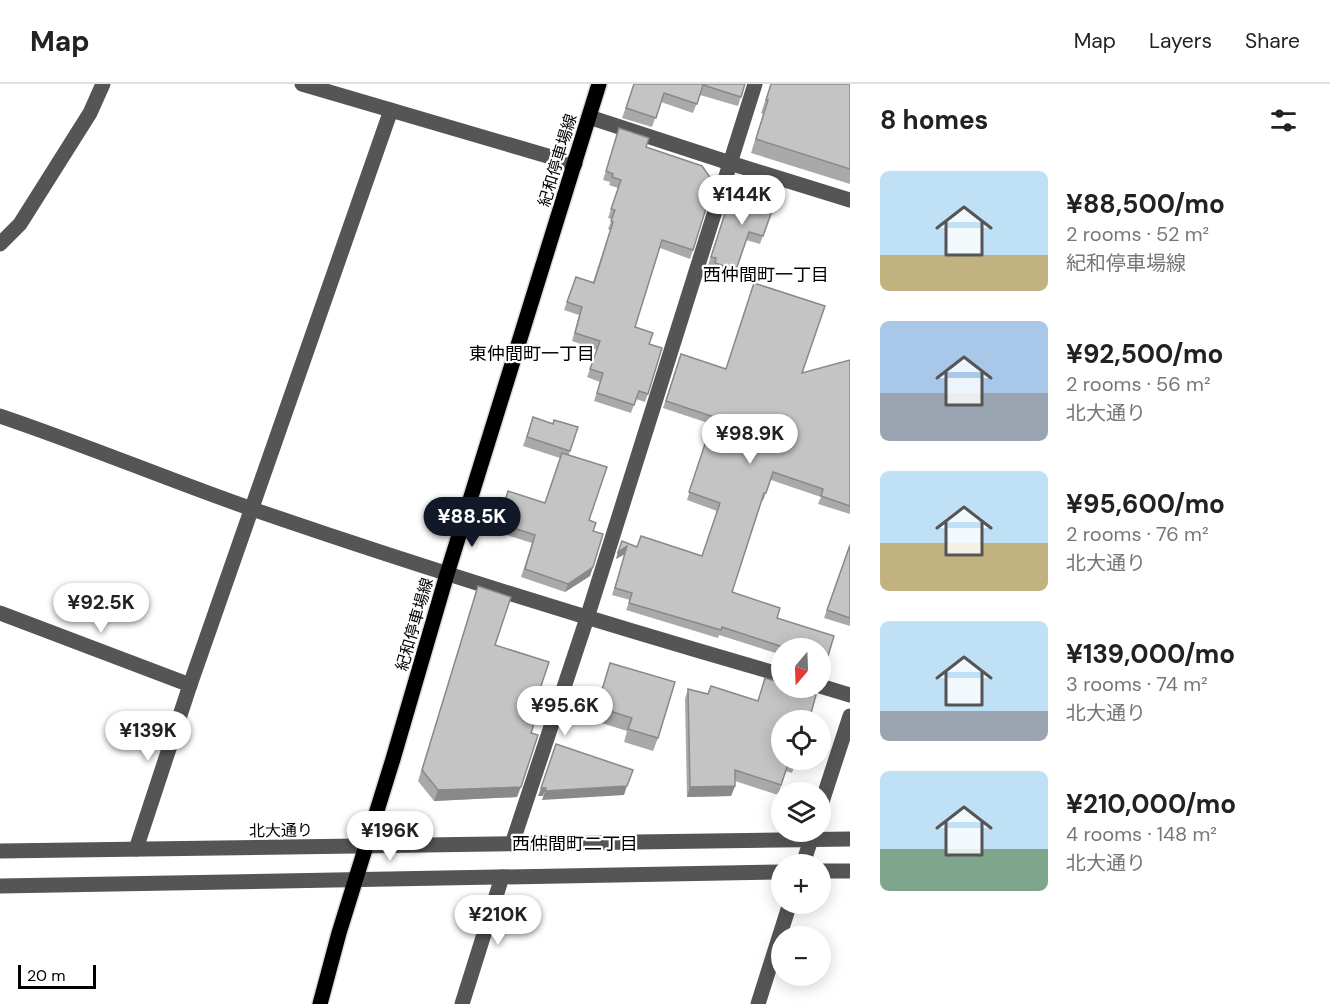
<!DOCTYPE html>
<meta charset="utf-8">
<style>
body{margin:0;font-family:"DM Sans","Noto Sans JP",sans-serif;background:#f6f6f6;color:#222;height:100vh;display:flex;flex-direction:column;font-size:22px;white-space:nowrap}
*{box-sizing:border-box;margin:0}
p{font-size:20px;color:#767676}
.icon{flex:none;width:33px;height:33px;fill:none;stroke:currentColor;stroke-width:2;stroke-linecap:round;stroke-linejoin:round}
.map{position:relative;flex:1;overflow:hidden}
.side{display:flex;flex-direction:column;background:#fff;width:480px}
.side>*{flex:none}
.needle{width:39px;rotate:199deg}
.fabs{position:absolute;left:771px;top:554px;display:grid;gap:12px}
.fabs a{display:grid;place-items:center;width:60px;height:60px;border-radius:50%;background:#fff;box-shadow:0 3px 15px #0003;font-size:30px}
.scale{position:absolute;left:18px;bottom:15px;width:78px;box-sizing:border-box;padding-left:6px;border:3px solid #000;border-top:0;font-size:16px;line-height:21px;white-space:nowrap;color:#000;-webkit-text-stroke:4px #fff;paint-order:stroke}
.price{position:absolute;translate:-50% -51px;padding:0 14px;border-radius:21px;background:#fff;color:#222;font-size:20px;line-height:39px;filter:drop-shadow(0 2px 3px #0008)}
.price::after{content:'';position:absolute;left:50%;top:36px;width:18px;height:14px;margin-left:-9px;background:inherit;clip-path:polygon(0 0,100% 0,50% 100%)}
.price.on{background:#111827;color:#fff}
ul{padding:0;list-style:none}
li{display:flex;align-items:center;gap:18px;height:150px;padding:0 30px}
li span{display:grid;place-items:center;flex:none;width:168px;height:120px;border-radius:9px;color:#555}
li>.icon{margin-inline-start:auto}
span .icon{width:72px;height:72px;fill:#fffc;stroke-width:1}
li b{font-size:26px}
h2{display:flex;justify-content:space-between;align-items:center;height:72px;padding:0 30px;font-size:26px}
header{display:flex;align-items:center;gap:36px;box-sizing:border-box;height:84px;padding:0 30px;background:#fff;border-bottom:2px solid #e0e0e0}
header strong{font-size:28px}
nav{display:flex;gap:33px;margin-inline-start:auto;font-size:21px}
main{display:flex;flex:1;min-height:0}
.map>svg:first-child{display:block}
</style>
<header>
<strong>Map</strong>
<nav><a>Map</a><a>Layers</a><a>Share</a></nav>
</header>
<main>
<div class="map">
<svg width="850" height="920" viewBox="0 0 850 920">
<rect width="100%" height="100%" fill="#fff"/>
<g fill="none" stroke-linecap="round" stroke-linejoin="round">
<g stroke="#dbdbdb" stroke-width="18">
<polyline id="major" points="320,920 339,849 393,675 447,490 599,0"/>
</g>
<g stroke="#555" stroke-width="15">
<polyline points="302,0 575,80"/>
<polyline points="589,33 730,79 850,116"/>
<polyline points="0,160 20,140 90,29 103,0"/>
<path d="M0,332C86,361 169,396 255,426C429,486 605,540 782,591"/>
<polyline points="0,529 190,601"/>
<polyline points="820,602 850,611"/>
<polyline points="820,724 850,632"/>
<polyline points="512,760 587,534 755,0"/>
<polyline points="136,765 190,601 391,26"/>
<polyline points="0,767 850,755"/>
<polyline points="803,780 813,749"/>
<polyline points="820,787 850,787"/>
<polyline points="0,802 782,788"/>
<polyline points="462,920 502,793"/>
<polyline points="758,920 790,819"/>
</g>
<use href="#major" stroke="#000" stroke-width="15"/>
</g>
<g fill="#a9a9a9">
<polygon points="634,0 745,0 738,22 700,11 693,29 661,18 652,43 622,34"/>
<polygon points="771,0 850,0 850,100 751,69 763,30 761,29"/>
<polygon points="619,44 646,63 693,166 690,175 660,164 635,243 649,260 648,310 645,318 636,315 631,329 594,317 600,298 587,293 597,266 572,257 579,231 564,226 576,193 593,198 610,146 608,145 612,135 608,134 618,104 609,101 610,98 603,96"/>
<polygon points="749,110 777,113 760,160 746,156 733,194 712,187 713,183 708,181 725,128 732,126"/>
<polygon points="850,276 850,430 818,420 821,413 771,396 763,417 762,416 732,508 777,534 834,552 825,580 820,579 820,564 782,564 782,571 719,551 718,554 626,526 630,516 612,511 625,470 616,475 622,457 637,463 702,472 717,427 687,416 711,340 663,324 678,278 726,285 802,289"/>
<polygon points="533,333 570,367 569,371 589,436 593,447 593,483 590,492 565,508 521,493 532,459 494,447 508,407 545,419 560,374 523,362"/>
<polygon points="850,460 850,542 824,534"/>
<polygon points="478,502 495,561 531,649 517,713 434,717 418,697"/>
<polygon points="610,579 658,654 653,667 624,658 627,647 592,636"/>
<polygon points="711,602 797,675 792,689 786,687 778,711 735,697 735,702 731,712 687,713 685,615 688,605 708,610"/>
</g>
<g fill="#898989">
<polygon points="627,462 625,470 616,475 618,468"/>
<polygon points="593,483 590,492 565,508 568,500"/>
<polygon points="627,702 624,711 542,716 545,707"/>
<polygon points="735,702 731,712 687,713 690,703"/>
<polygon points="521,703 517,713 434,717 438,706"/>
<polygon points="541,704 546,704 543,712 538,712"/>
</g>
<g fill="#c4c4c4" stroke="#898989" stroke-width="1.5">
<polygon points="634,0 745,0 741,13 703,1 697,20 664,9 656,34 626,24"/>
<polygon points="771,0 850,0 850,85 756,55 768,16 766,16"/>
<polygon points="619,44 649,54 646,63 702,82 714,99 693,166 662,156 635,243 653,249 649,260 662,264 648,310 639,307 634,321 597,309 603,289 590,285 600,257 575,249 582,223 567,218 576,193 594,199 613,138 611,137 615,126 611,125 621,96 612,93 613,90 606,87"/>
<polygon points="751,104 777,113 763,152 749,148 736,186 715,179 716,174 711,173 728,120 733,127 739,106 749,110"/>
<polygon points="754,199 825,222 802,289 850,276 850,422 821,412 823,405 773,388 766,409 764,409 732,508 780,524 777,534 834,552 828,572 820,570 820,564 802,564 787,559 786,564 722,543 721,546 629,519 632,509 615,504 627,462 618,468 622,457 637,463 641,452 702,472 720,419 689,408 714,333 666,317 681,270 726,285"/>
<polygon points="533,333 553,340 554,336 578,343 570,367 527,353"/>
<polygon points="562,369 607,383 589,436 596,439 593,447 603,450 593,483 568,500 525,485 535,451 498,439 508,407 545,419"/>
<polygon points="850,461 850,534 827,526"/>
<polygon points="478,502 511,513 495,561 549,578 539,608 544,610 531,649 538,651 521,703 438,706 422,686"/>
<polygon points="610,579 675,598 658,654 628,645 632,634 597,623"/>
<polygon points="765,594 782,599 782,603 793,603 816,611 809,636 782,636 782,675 797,675 795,679 789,677 781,701 735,686 735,702 690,703 688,605 708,610 711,602 758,617"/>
<polygon points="556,660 633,686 627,702 545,707 546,704 541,704"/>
</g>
<g text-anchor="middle" stroke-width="4.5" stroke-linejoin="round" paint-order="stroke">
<g font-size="16" fill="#000" stroke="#fff">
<text transform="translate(557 76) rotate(-73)" y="6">紀和停車場線</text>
<text transform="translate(414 540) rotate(-74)" y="6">紀和停車場線</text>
<text transform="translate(281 746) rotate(-1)" y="6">北大通り</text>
</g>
<g font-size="18" fill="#000" stroke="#fff">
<text x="766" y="197">西仲間町一丁目</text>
<text x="532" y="276">東仲間町一丁目</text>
<text x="575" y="766">西仲間町二丁目</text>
</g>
</g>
</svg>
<div class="fabs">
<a><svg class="needle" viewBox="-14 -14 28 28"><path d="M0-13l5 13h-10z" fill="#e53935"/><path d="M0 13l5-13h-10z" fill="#767676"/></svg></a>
<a><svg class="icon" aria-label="locate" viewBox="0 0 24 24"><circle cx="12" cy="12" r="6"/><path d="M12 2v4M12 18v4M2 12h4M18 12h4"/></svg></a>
<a><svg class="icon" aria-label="layers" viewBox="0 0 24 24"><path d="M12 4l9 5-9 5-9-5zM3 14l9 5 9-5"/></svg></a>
<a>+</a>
<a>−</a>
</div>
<div class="scale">20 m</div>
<b class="price" style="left:742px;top:142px">¥144K</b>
<b class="price" style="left:750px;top:381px">¥98.9K</b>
<b class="price on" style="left:472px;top:464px">¥88.5K</b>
<b class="price" style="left:101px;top:550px">¥92.5K</b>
<b class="price" style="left:565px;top:653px">¥95.6K</b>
<b class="price" style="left:148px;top:678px">¥139K</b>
<b class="price" style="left:390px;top:778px">¥196K</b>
<b class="price" style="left:498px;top:862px">¥210K</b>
</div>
<section class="side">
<h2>8 homes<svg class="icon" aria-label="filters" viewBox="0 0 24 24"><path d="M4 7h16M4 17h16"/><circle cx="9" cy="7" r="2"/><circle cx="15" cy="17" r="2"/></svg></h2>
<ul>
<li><span style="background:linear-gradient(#bfe0f5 70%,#c2b280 0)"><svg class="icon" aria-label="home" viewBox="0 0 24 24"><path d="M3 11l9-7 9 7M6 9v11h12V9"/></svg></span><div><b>¥88,500/mo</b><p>2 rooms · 52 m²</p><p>紀和停車場線</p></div></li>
<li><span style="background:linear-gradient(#a9c7e8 60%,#9aa5b1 0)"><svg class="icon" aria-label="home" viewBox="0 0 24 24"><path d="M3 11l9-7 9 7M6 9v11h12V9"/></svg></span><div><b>¥92,500/mo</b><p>2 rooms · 56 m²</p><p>北大通り</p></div></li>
<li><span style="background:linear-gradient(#bfe0f5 60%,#c2b280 0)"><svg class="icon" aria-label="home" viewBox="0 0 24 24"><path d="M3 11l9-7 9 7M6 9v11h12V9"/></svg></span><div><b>¥95,600/mo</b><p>2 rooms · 76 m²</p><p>北大通り</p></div></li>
<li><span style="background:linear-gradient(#bfe0f5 75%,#9aa5b1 0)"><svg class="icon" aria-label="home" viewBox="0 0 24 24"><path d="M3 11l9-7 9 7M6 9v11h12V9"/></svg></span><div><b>¥139,000/mo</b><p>3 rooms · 74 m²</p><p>北大通り</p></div></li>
<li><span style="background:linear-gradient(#bfe0f5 65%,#7fa58c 0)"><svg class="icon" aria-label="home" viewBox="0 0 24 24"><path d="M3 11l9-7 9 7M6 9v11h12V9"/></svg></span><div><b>¥210,000/mo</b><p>4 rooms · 148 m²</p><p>北大通り</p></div></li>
</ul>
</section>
</main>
